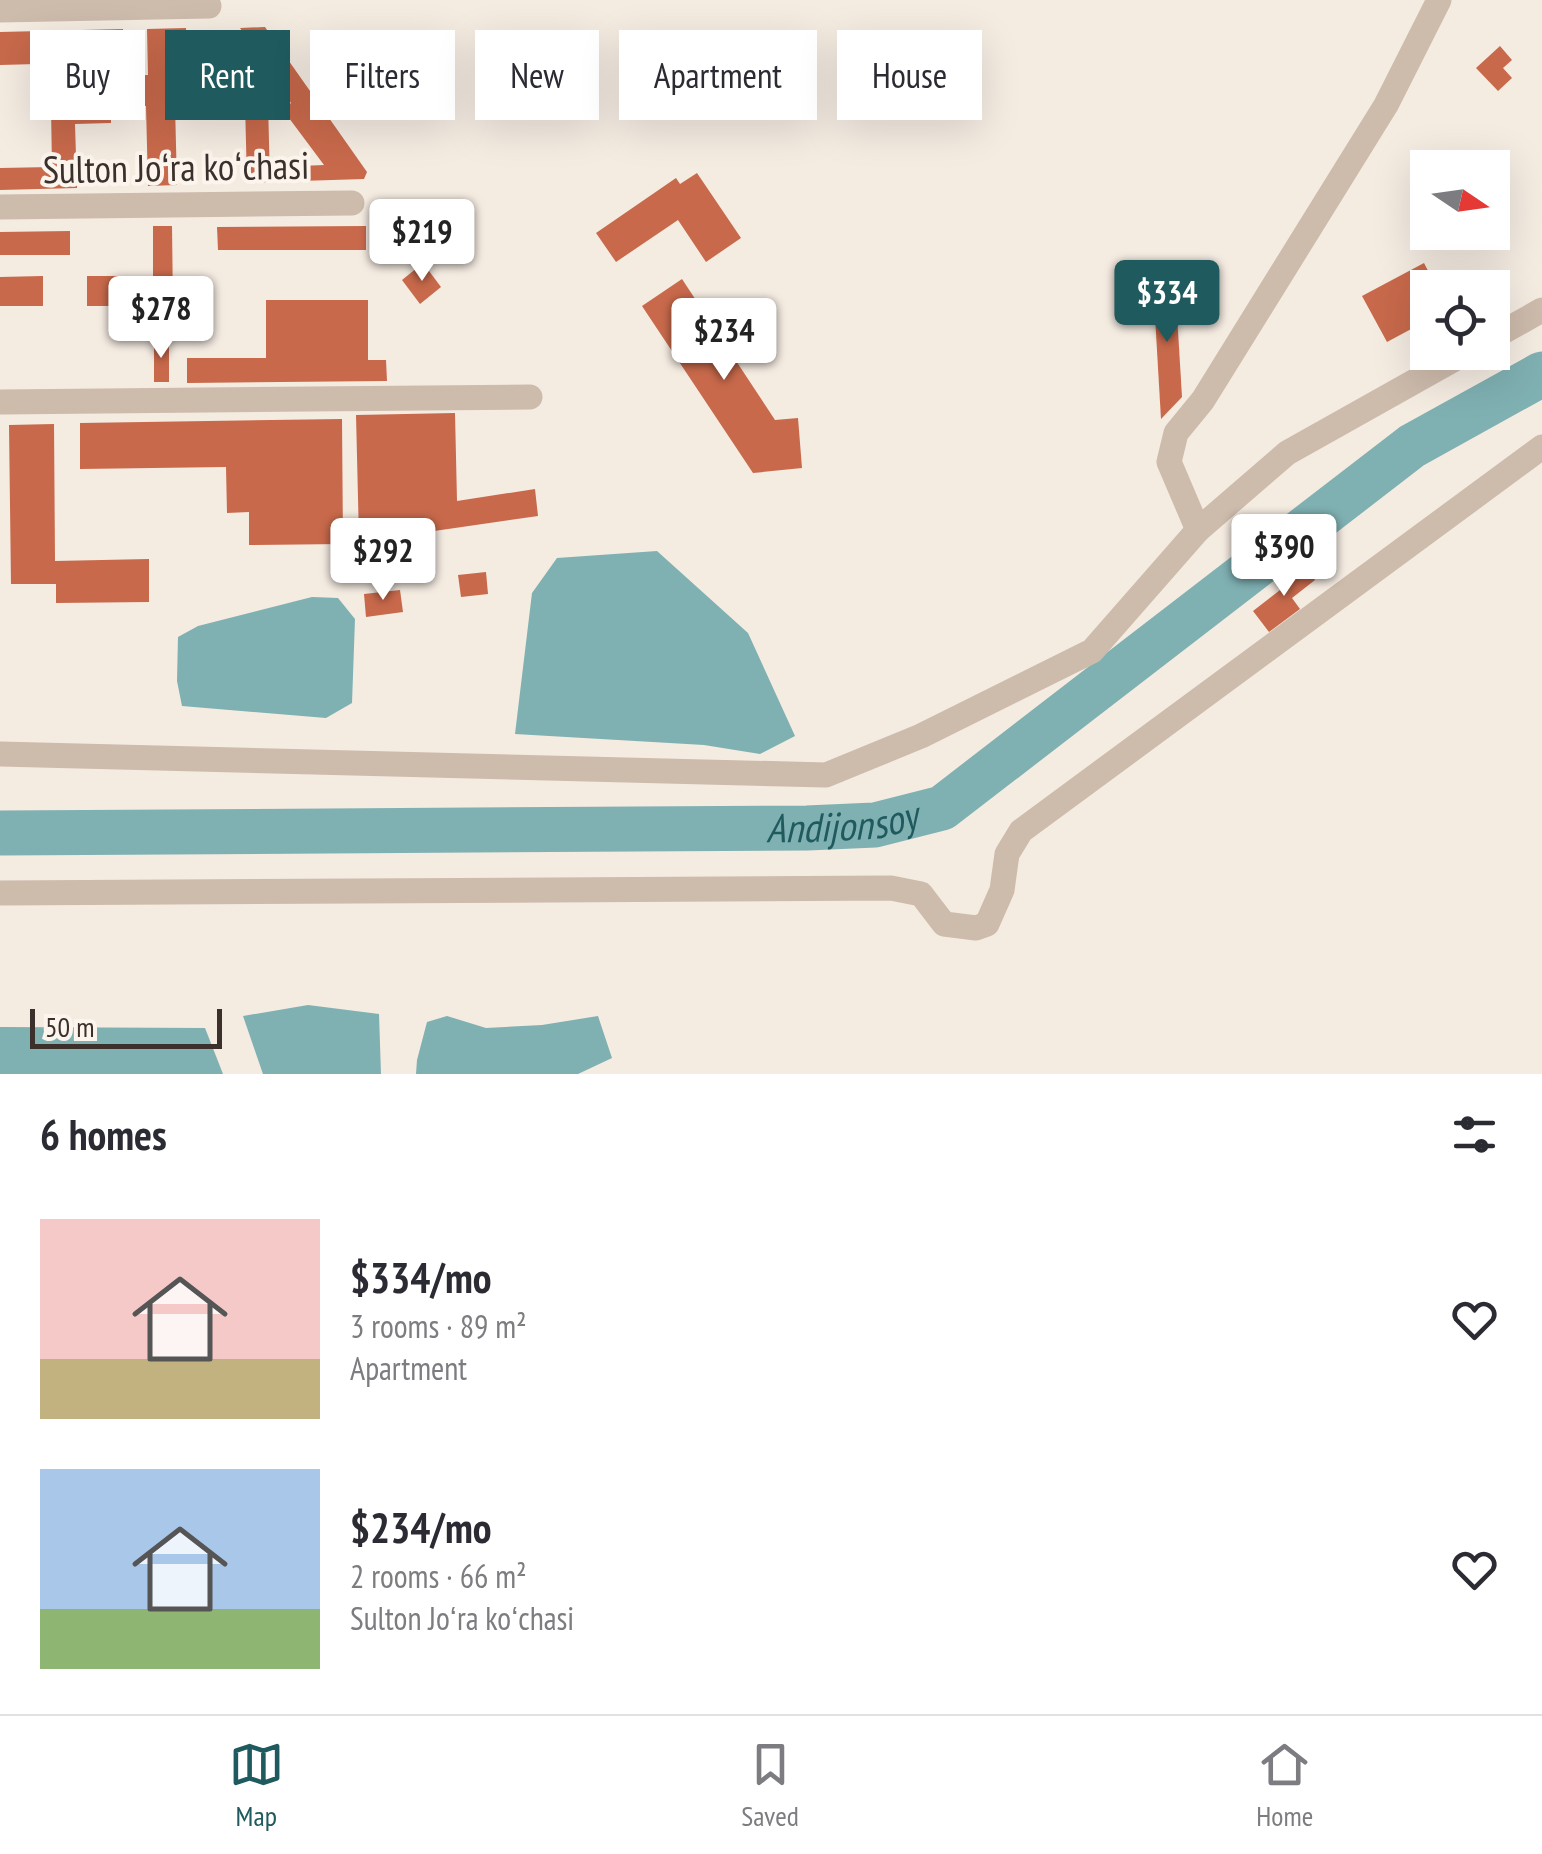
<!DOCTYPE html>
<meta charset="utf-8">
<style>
body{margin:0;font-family:"PT Sans Narrow",sans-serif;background:#f7f7f7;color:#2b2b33;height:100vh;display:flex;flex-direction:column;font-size:38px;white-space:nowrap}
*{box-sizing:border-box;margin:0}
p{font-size:32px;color:#7c7c81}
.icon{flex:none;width:55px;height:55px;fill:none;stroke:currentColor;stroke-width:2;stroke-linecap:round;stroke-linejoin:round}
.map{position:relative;height:1074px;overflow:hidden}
.side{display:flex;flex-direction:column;background:#fff;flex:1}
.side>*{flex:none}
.guide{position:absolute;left:30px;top:30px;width:1000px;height:90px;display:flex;gap:20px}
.needle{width:65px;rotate:103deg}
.buttons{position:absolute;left:1410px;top:150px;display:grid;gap:20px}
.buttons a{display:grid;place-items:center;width:100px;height:100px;border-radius:0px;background:#fff;box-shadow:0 10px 40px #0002;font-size:50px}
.scale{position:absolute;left:30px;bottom:25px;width:192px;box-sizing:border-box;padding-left:10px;border:5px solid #3b302b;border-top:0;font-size:28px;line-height:35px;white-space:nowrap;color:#3b302b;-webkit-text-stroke:8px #fbf5ee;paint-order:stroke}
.price{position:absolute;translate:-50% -85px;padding:0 22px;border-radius:10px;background:#fff;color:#222;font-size:32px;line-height:65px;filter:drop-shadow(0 2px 5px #0008)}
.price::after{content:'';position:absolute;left:50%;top:60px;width:30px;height:22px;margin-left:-15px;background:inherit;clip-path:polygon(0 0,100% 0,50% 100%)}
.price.on{background:#1f5a5e;color:#fff}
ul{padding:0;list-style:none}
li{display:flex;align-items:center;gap:30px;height:250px;padding:0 40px}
li span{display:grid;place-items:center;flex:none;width:280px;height:200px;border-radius:0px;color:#555}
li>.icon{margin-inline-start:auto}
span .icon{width:120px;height:120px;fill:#fffc;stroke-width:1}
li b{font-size:42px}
h2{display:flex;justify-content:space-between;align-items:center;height:120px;padding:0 40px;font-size:42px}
.pill{padding:0 35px;border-radius:0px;background:#fff;box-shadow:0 10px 40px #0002;font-size:35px;line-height:90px}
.pill.on{background:#1f5a5e;color:#fff}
.dock{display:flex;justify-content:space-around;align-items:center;height:140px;border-top:2px solid #e1e1e2;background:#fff;font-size:28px;color:#7c7c81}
.dock a{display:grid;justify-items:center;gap:5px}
.dock .on{color:#1f5a5e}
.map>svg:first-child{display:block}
</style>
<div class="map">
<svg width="1542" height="1074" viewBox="0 0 1542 1074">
<rect width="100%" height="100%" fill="#f4ebe1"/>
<g fill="#7fb0b2">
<polygon points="657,551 748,633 795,736 760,754 704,745 515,734 532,593 557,558"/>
<polygon points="312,597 338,598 355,619 352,703 326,718 182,706 177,681 178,637 198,626"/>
<polygon points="308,1005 379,1014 381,1074 263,1074 243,1016"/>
<polygon points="447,1016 486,1028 542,1025 598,1016 612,1058 578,1074 416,1074 417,1060 427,1022"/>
<polygon points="0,1027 205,1028 223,1074 0,1074"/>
</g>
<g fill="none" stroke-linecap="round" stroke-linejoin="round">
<path stroke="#7fb0b2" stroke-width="45" id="s1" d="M0,833L807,828L875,825L942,808L1412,446L1542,374"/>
</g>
<g fill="#c8694b">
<polygon points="265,27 367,172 364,179 300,181 299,166 324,165 283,110 291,103 240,28"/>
<polygon points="186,28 187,68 244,67 245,103 175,105 177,185 148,186 146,106 111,107 111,123 75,124 77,188 0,190 0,168 52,167 51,108 103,107 103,76 148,75 147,29"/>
<polygon points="123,29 123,52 104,53 104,76 74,77 74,63 0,65 0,32"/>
<polygon points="1500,46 1512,60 1503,68 1512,78 1498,91 1476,68"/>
<polygon points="268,102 270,182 247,183 245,103"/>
<polygon points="697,173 741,238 706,262 678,220 616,262 596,233 676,178 680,184"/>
<polygon points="153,226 172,226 173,305 153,305"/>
<polygon points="366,226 366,250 218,250 217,227"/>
<polygon points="70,231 70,255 0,255 0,232"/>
<polygon points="423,263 441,287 420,304 402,280"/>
<polygon points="1424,263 1437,288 1428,288 1428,320 1387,342 1362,296"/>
<polygon points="43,276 43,306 0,306 0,277"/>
<rect x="87" y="276" width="48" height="30"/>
<polygon points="682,279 775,420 798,418 802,468 753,473 642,306"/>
<polygon points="1175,281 1182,397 1161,419 1153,282"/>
<polygon points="266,300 368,300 368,360 386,360 387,381 187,383 187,358 266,358"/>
<rect x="154" y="340" width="15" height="42"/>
<polygon points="455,413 457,501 535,489 538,516 386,538 359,539 356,415"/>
<polygon points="342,419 343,544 249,545 249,512 227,513 226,467 80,469 80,423"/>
<polygon points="54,424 55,561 149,559 149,602 56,603 56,584 11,584 9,425"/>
<polygon points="1303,564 1315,580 1292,598 1300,609 1269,632 1253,611 1284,587 1279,582"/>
<polygon points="486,572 488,594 461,597 458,575"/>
<polygon points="400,590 403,612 366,617 364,594"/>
</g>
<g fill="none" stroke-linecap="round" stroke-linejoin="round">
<g stroke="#cdbbac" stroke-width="25">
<polyline points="0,10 209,6"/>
<polyline points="0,207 352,203"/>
<polyline points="1492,338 1542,310"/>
<polyline points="0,402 530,397"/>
<polyline points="1198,530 1169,462 1176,433 1203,400 1386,105 1439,0"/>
<polyline points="0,754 826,775 921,736 1092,651 1198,530 1287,453 1467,352"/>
<polyline points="0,893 891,888 921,894 944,924 976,928 987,924 1002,890 1007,854 1021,831 1542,447"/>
</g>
</g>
<g text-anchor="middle" stroke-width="8" stroke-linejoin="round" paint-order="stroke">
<g font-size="38" fill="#3b302b" stroke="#fbf5ee">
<text transform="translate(176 168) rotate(-1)" y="13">Sulton Joʻra koʻchasi</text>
</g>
<g font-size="40" font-style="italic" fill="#1f5a5e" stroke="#fbf5ee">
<text dy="14" stroke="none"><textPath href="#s1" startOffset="842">Andijonsoy</textPath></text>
</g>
</g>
</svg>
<div class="buttons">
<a><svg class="needle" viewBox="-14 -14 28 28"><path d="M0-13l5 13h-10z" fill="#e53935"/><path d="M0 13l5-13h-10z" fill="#7c7c81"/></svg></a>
<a><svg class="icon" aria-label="locate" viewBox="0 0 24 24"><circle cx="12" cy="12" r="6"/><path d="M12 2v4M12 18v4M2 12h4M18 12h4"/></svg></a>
</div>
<div class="scale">50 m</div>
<b class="price" style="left:422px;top:284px">$219</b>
<b class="price on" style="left:1167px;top:345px">$334</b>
<b class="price" style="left:161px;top:361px">$278</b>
<b class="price" style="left:724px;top:383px">$234</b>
<b class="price" style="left:1284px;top:599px">$390</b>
<b class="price" style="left:383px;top:603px">$292</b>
<div class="guide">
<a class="pill">Buy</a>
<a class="pill on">Rent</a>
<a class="pill">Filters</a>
<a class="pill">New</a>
<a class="pill">Apartment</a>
<a class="pill">House</a>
</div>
</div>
<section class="side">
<h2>6 homes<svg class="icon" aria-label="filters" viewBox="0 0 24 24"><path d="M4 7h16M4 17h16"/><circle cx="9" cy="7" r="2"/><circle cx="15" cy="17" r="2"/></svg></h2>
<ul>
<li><span style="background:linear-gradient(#f6c9c9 70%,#c2b280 0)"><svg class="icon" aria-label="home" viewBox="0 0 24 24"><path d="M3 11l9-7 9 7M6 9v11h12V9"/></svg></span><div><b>$334/mo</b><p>3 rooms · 89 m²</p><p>Apartment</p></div><svg class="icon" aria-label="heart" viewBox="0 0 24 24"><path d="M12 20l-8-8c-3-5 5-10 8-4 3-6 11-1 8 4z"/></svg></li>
<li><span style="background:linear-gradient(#a9c7e8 70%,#8fb573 0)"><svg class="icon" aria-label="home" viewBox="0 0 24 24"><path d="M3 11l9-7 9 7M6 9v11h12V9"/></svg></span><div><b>$234/mo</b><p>2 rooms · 66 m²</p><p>Sulton Joʻra koʻchasi</p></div><svg class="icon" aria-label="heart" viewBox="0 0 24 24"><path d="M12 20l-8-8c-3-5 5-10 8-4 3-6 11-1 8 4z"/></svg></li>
</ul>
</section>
<nav class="dock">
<a class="on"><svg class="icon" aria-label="map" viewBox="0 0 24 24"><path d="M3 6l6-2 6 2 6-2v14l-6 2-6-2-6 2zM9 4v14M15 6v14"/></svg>Map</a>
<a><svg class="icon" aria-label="saved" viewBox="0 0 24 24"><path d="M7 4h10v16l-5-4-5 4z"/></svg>Saved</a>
<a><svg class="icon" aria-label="home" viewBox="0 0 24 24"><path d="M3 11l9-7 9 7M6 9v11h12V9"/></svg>Home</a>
</nav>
